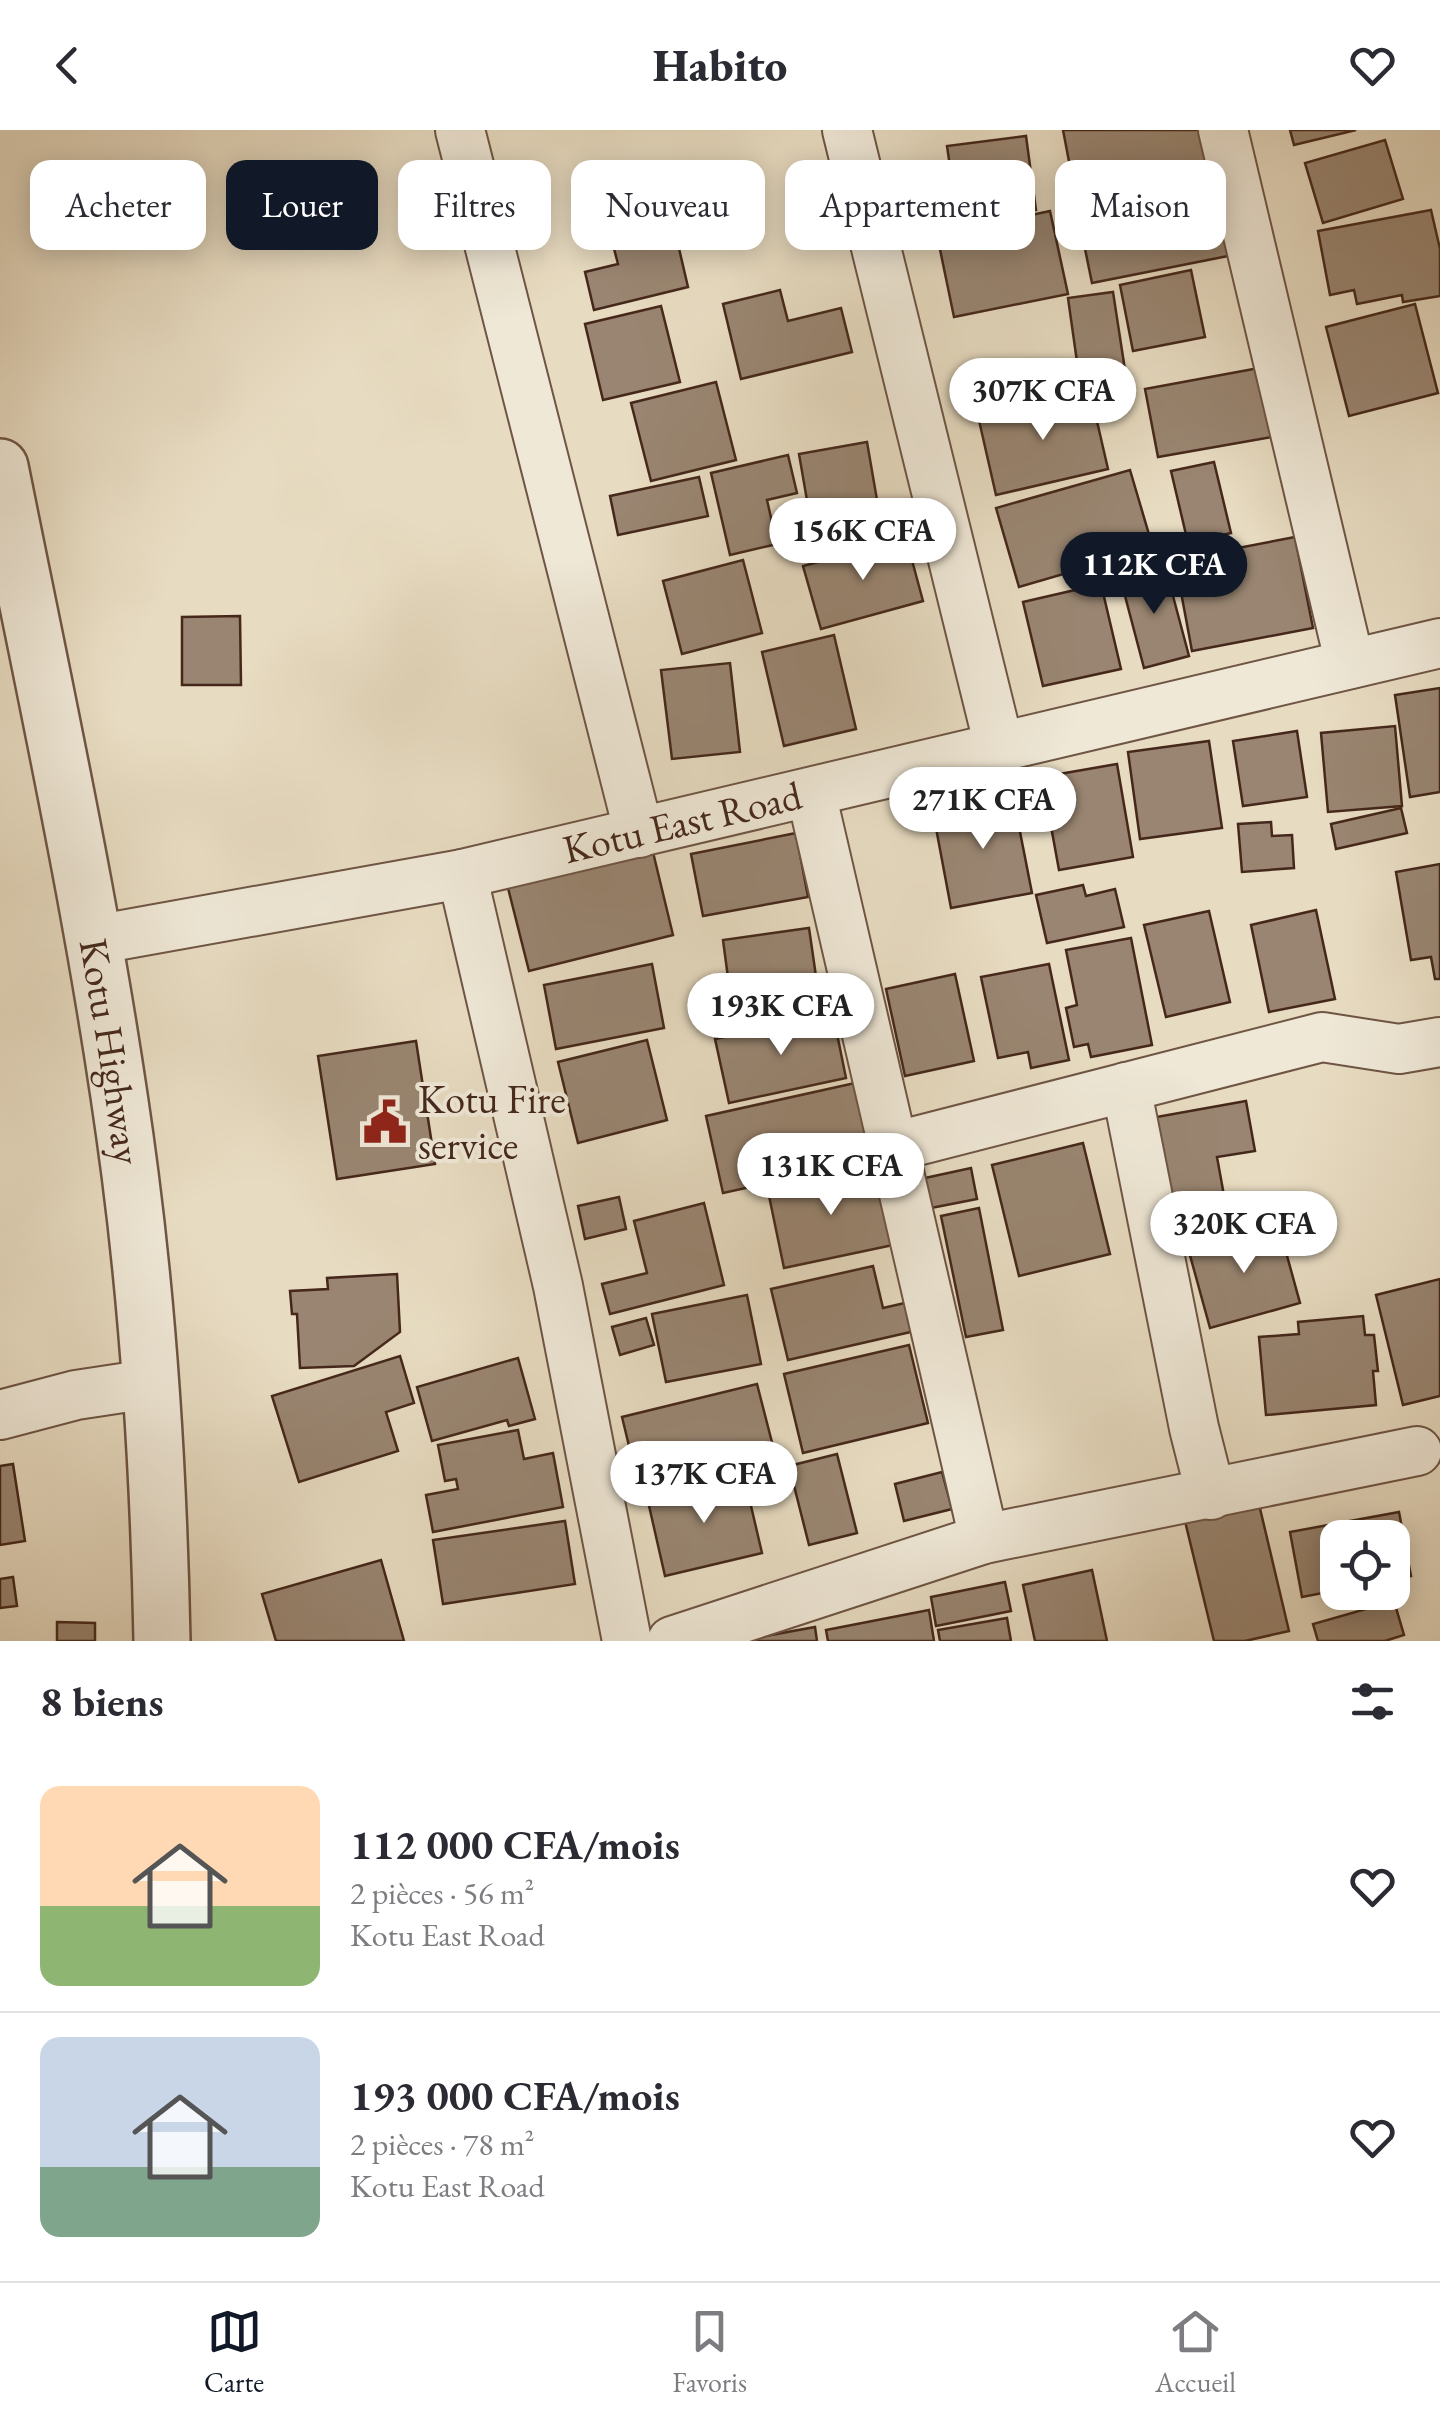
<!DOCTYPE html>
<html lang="fr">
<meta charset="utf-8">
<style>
body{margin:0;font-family:"EB Garamond",serif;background:#f7f7f7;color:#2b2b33;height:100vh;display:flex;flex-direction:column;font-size:38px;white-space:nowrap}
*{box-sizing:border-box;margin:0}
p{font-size:32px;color:#7c7c81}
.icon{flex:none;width:55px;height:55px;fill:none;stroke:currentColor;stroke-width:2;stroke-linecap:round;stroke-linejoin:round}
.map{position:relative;height:1511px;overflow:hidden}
.details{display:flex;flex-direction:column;background:#fff;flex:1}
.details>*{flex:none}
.top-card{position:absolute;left:30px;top:30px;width:1380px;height:90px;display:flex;gap:20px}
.buttons{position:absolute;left:1320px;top:1390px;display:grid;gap:20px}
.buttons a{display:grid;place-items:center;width:90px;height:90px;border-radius:20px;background:#fff;box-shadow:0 5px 25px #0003;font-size:50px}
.price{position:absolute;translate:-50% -85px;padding:0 22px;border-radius:35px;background:#fff;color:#222;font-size:32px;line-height:65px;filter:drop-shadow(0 2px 5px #0008)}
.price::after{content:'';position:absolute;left:50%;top:60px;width:30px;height:22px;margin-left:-15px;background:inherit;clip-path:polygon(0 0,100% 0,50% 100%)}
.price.selected{background:#111827;color:#fff}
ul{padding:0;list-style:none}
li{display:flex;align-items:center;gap:30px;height:250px;padding:0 40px}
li+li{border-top:2px solid #e1e1e2}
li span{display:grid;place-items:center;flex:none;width:280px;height:200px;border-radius:20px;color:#555}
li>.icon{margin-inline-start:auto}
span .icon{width:120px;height:120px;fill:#fffc;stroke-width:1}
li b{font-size:42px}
h2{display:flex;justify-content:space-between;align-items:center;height:120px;padding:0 40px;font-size:42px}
.pill{padding:0 35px;border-radius:20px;background:#fff;box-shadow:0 5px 25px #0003;font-size:35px;line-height:90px}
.pill.selected{background:#111827;color:#fff}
header{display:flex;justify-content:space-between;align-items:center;height:130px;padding:0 40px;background:#fff;font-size:45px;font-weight:800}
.dock{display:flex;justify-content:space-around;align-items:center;height:140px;border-top:2px solid #e1e1e2;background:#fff;font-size:28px;color:#7c7c81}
.dock a{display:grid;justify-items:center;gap:5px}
.dock .selected{color:#111827}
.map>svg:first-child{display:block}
</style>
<header><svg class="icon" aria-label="back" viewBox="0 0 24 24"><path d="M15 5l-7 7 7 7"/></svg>Habito<svg class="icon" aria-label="heart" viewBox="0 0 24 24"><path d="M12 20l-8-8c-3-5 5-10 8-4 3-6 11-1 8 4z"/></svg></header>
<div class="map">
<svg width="1440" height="1511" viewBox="0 0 1440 1511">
<rect width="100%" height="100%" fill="#e7dbc1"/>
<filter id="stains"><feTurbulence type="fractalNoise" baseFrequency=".002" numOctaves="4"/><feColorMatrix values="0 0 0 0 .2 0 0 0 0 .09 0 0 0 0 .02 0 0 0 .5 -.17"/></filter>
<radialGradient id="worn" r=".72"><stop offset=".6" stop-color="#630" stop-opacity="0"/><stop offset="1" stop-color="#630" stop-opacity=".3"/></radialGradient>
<g fill="#998571" stroke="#45281b" stroke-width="2.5">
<polygon points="1063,0 1200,0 1209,43 1076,68"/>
<polygon points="1290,0 1356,0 1294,15"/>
<polygon points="1026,6 1036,80 958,91 947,16"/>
<polygon points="1385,10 1403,69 1323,93 1305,33"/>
<polygon points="1214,53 1228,126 1092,153 1077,80"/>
<polygon points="670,80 688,157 594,180 585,142 618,134 612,111 639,105 635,88"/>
<polygon points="1431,80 1440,119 1440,166 1403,172 1402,165 1357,174 1354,160 1330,165 1318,101"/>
<polygon points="1050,81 1068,164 954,187 937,105"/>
<polygon points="1191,140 1205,207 1133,221 1120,155"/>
<polygon points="780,160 788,191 841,178 852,222 741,249 723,174"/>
<polygon points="1113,162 1127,253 1081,260 1068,168"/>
<polygon points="1415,174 1438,263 1349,286 1326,197"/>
<polygon points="661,176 680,252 603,270 585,194"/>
<polygon points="1259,238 1272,307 1158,327 1145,259"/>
<polygon points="716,252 736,330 651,351 631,273"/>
<polygon points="1090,261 1108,339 996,365 978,286"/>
<polygon points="867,312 881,393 799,407 795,378 808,376 799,324"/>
<polygon points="788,325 797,363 767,370 777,414 730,425 711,343"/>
<polygon points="1214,332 1231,403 1188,413 1171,341"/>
<polygon points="1130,340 1153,418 1019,457 996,378"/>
<polygon points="699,347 708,386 618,405 610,366"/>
<polygon points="1295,407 1313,498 1192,521 1175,430"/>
<polygon points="906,408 923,471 821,499 803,436"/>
<polygon points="743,430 762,503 682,524 663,451"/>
<polygon points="1165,436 1189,526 1144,538 1120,447"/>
<polygon points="1101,454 1121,539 1043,556 1023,472"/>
<polygon points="240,486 241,555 182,555 182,487"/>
<polygon points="834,505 856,599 784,616 762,522"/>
<polygon points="730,533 740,622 672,629 661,540"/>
<polygon points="1440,558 1440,662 1410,667 1395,565"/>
<polygon points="1395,596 1402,676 1328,682 1321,603"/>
<polygon points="1297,601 1307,667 1243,676 1233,611"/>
<polygon points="1209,611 1222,698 1140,709 1128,622"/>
<polygon points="1117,634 1133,727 1059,740 1042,647"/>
<polygon points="1012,661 1032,763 951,778 933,682 993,670 992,665"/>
<polygon points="1401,678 1407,703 1336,719 1331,694"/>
<polygon points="1271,692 1272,706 1292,705 1294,738 1242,742 1238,694"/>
<polygon points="796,703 808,767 703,786 691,724"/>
<polygon points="652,718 673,805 529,841 507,754"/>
<polygon points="1440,734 1440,849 1435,849 1431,827 1411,830 1396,742"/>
<polygon points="1083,755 1086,766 1115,759 1124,797 1047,813 1036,765"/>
<polygon points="1316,780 1335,869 1269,882 1251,795"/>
<polygon points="1209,781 1230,872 1166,887 1144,795"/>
<polygon points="809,798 819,867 732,878 723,810"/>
<polygon points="1131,808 1152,915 1091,927 1088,914 1074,917 1066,878 1077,875 1066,820"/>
<polygon points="652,834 664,898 556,919 544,855"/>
<polygon points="1049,834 1069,930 1031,938 1028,922 998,928 981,847"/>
<polygon points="955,844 974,931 905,946 886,859"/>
<polygon points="833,884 846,948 729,973 715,909"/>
<polygon points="647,910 667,990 578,1013 558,932"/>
<polygon points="416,911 435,1034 337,1049 318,926"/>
<polygon points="855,953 873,1030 723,1063 706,986"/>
<polygon points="1246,971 1255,1021 1217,1027 1229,1093 1172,1103 1151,988"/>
<polygon points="1083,1013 1110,1124 1019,1146 992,1035"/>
<polygon points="878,1038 893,1115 784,1138 768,1061"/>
<polygon points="971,1038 977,1069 931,1078 925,1048"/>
<polygon points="619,1067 626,1099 585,1109 578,1076"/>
<polygon points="704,1073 724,1155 610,1184 602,1154 647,1143 634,1091"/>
<polygon points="979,1078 1003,1200 966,1207 941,1086"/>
<polygon points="1278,1093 1300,1173 1210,1198 1188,1118"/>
<polygon points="873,1136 883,1178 909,1172 915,1201 788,1230 771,1159"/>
<polygon points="397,1144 400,1202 354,1236 300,1238 297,1184 292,1184 290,1161 328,1159 327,1148"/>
<polygon points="1440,1149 1440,1266 1403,1275 1376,1165"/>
<polygon points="747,1165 761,1234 666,1252 652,1184"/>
<polygon points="1363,1186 1365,1205 1374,1205 1378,1241 1373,1241 1376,1275 1266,1285 1259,1207 1299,1204 1298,1192"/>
<polygon points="646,1188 654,1215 620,1225 612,1197"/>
<polygon points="909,1215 928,1293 803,1323 784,1244"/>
<polygon points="400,1226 414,1273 386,1282 398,1321 299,1352 272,1266"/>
<polygon points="518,1228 535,1289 509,1296 507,1290 432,1311 417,1257"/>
<polygon points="757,1254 775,1324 639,1357 622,1287"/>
<polygon points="518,1300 524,1329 553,1323 563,1377 433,1402 426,1365 458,1359 456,1349 445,1351 438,1315"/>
<polygon points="837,1324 857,1403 809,1415 789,1336"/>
<polygon points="13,1334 25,1411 0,1415 0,1336"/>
<polygon points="942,1342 952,1379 904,1391 895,1354"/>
<polygon points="744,1346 762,1423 665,1446 647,1367"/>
<polygon points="1258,1370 1289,1501 1245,1511 1214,1511 1184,1387"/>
<polygon points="1399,1382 1411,1446 1392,1450 1392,1408 1338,1408 1338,1460 1302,1467 1290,1402"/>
<polygon points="565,1391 575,1454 443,1474 433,1410"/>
<polygon points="381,1430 404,1511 276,1511 262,1464"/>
<polygon points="1092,1440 1107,1511 1035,1511 1023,1455"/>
<polygon points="13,1447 17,1476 0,1478 0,1449"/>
<polygon points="1005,1452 1011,1481 936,1496 931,1467"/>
<polygon points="1394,1471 1404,1505 1385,1511 1318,1511 1313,1494"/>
<polygon points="929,1480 934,1511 828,1511 826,1500"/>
<polygon points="1007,1488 1011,1511 940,1511 938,1500"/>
<polygon points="57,1492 95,1493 95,1511 57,1511"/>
<polygon points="815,1497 817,1511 738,1511"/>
</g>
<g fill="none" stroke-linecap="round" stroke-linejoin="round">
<g stroke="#6e5544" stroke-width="52">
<g id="minor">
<polyline points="460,0 639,703"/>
<polyline points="847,0 999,616"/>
<polyline points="1223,0 1350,534"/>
<polyline points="811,663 984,1409"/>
<polyline points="462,744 558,1156 627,1511"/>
<path id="s1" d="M94,810L462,744L1440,513"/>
<polyline points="1126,957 1194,1298 1211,1365"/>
<polyline points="893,1017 1322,907 1399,919 1440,912"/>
<polyline points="0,1285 76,1265 149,1254"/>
<polyline points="672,1511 984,1409 1417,1321"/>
</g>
</g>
<g stroke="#6e5544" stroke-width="60">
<g id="tertiary">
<path id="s2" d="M0,337C47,572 99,806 130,1044C150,1198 159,1356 162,1511"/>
</g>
</g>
<use href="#minor" stroke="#efe8d7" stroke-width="48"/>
<use href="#tertiary" stroke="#efe8d7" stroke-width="55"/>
</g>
<defs>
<g id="civic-bare" transform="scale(3.45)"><path d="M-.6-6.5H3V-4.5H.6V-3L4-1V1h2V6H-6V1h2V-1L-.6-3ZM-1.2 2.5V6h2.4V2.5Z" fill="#8f2418" stroke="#efe8d7" stroke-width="2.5" paint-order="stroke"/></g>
</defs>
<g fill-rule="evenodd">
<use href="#civic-bare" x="385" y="992"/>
</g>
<g text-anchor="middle" stroke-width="8" stroke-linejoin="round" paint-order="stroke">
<g font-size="40" fill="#45281b" stroke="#efe8d7">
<text dy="14" stroke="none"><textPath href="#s1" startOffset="600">Kotu East Road</textPath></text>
<text dy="14" stroke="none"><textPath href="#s2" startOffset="595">Kotu Highway</textPath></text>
</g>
<g font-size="40" fill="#45281b" stroke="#efe8d7" text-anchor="start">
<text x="418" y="983">Kotu Fire<tspan x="418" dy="46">service</tspan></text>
</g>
</g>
<rect width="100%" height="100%" filter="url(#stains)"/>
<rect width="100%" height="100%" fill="url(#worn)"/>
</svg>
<div class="buttons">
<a><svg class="icon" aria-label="locate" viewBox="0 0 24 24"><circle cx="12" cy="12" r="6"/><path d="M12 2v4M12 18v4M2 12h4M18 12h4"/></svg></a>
</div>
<b class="price" style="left:1043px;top:313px">307K CFA</b>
<b class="price" style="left:863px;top:453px">156K CFA</b>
<b class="price selected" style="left:1154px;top:487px">112K CFA</b>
<b class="price" style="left:983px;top:722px">271K CFA</b>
<b class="price" style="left:781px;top:928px">193K CFA</b>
<b class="price" style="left:831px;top:1088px">131K CFA</b>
<b class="price" style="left:1244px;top:1146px">320K CFA</b>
<b class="price" style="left:704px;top:1396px">137K CFA</b>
<div class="top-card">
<a class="pill">Acheter</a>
<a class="pill selected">Louer</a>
<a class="pill">Filtres</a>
<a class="pill">Nouveau</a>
<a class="pill">Appartement</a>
<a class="pill">Maison</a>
</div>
</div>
<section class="details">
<h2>8 biens<svg class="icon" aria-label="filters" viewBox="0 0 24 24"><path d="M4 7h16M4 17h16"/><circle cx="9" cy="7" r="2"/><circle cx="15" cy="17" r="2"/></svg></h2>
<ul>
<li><span style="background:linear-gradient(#ffd9b3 60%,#8fb573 0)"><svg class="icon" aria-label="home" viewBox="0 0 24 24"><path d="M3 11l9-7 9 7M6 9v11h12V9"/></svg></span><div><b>112 000 CFA/mois</b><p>2 pièces · 56 m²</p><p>Kotu East Road</p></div><svg class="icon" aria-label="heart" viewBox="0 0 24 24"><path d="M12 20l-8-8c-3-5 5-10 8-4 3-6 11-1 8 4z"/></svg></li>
<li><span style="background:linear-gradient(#c9d6e8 65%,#7fa58c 0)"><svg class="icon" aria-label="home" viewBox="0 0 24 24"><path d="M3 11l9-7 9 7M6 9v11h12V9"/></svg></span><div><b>193 000 CFA/mois</b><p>2 pièces · 78 m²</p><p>Kotu East Road</p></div><svg class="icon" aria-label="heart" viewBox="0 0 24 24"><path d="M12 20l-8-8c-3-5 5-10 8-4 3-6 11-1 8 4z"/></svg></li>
</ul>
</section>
<nav class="dock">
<a class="selected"><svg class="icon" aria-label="map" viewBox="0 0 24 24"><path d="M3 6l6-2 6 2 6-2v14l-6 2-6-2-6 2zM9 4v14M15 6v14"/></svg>Carte</a>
<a><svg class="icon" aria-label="saved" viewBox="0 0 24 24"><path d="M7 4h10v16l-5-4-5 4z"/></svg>Favoris</a>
<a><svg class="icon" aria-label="home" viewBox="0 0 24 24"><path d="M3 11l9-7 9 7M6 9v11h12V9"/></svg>Accueil</a>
</nav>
